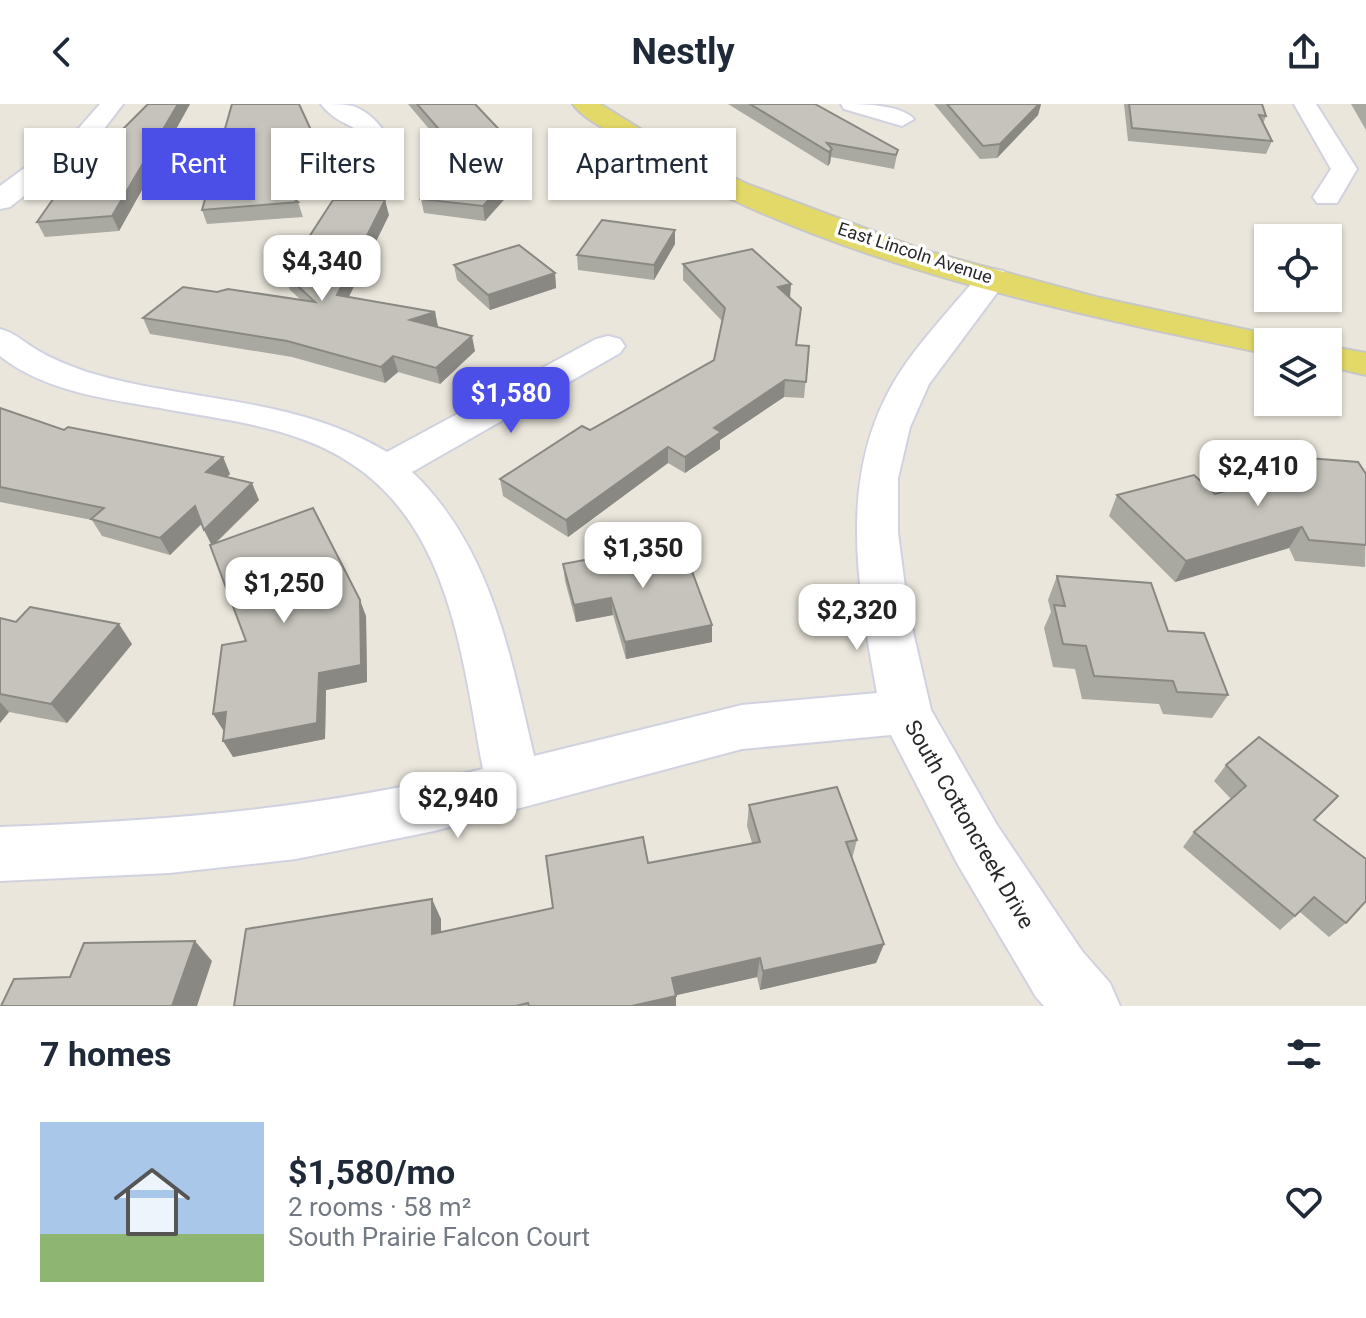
<!DOCTYPE html>
<meta charset="utf-8">
<style>
body{margin:0;font-family:Roboto,sans-serif;background:#f6f6f7;color:#1f2937;height:100vh;display:flex;flex-direction:column;font-size:30px;white-space:nowrap}
*{box-sizing:border-box;margin:0}
p{font-size:26px;color:#747a83}
.icon{flex:none;width:44px;height:44px;fill:none;stroke:currentColor;stroke-width:2;stroke-linecap:round;stroke-linejoin:round}
.map{position:relative;height:902px;overflow:hidden}
.side{display:flex;flex-direction:column;background:#fff;flex:1}
.side>*{flex:none}
.banner{position:absolute;left:24px;top:24px;width:800px;height:72px;display:flex;gap:16px}
.tools{position:absolute;left:1254px;top:120px;display:grid;gap:16px}
.tools a{display:grid;place-items:center;width:88px;height:88px;border-radius:0px;background:#fff;box-shadow:0 2px 6px #0004;font-size:40px}
.price{position:absolute;translate:-50% -68px;padding:0 18px;border-radius:16px;background:#fff;color:#222;font-size:26px;line-height:52px;filter:drop-shadow(0 2px 4px #0008)}
.price::after{content:'';position:absolute;left:50%;top:48px;width:24px;height:18px;margin-left:-12px;background:inherit;clip-path:polygon(0 0,100% 0,50% 100%)}
.price.selected{background:#4b4fe8;color:#fff}
ul{padding:0;list-style:none}
li{display:flex;align-items:center;gap:24px;height:200px;padding:0 40px}
li+li{border-top:2px solid #e0e1e3}
li span{display:grid;place-items:center;flex:none;width:224px;height:160px;border-radius:0px;color:#555}
li>.icon{margin-inline-start:auto}
span .icon{width:96px;height:96px;fill:#fffc;stroke-width:1}
li b{font-size:34px}
h2{display:flex;justify-content:space-between;align-items:center;height:96px;padding:0 40px;font-size:34px}
.tag{padding:0 28px;border-radius:0px;background:#fff;box-shadow:0 2px 6px #0004;font-size:28px;line-height:72px}
.tag.selected{background:#4b4fe8;color:#fff}
header{display:flex;justify-content:space-between;align-items:center;height:104px;padding:0 40px;background:#fff;font-size:36px;font-weight:700}
.map>svg:first-child{display:block}
</style>
<header><svg class="icon" aria-label="back" viewBox="0 0 24 24"><path d="M15 5l-7 7 7 7"/></svg>Nestly<svg class="icon" aria-label="share" viewBox="0 0 24 24"><path d="M12 15V3M7 8l5-5 5 5M5 13v7h14v-7"/></svg></header>
<div class="map">
<svg width="1366" height="902" viewBox="0 0 1366 902">
<rect width="100%" height="100%" fill="#eae6dc"/>
<g fill="none" stroke-linecap="round" stroke-linejoin="round">
<g stroke="#d1d2e0" stroke-width="4">
<g id="minor">
<polygon points="100,0 123,0 97,34 10,103 0,105 0,82 79,24"/>
<path d="M321,0C331,0 343,0 353,2C384,14 403,49 382,80H364L360,74C378,11 346,33 321,0Z"/>
<path d="M841,0C862,0 899,0 914,15L902,22L844,5Z"/>
<polygon points="1294,0 1316,0 1357,65 1337,99 1317,99 1313,93 1331,65"/>
<path d="M993,165L1004,167L1008,174L929,280L910,323L898,374V429L908,506L931,606L997,721L1082,847L1110,879L1120,902H1044L1036,893L957,759L891,631L742,645L434,727L296,755L169,769L0,777V723C168,717 319,705 483,665C459,534 446,387 302,335C256,318 207,313 160,304C106,295 44,287 0,252V225C15,229 24,238 37,246C52,255 70,262 87,268C190,299 291,291 387,348L596,235L608,232L620,235L625,242L620,249L412,368C491,443 510,550 534,652L742,601L877,589C858,484 837,375 894,278C917,239 953,203 982,167Z"/>
</g>
</g>
<g stroke="#c7c7c7" stroke-width="4">
<g id="primary">
<path d="M573,0H600L666,41L747,80L923,146L1096,193L1280,233L1284,238H1268V250C1058,206 809,155 627,38C611,27 584,16 573,0Z"/>
<polygon points="1328,242 1366,249 1366,271 1328,262"/>
</g>
</g>
<use href="#minor" fill="#fff" fill-rule="evenodd"/>
<use href="#primary" fill="#e3d968" fill-rule="evenodd"/>
</g>
<g fill="#a9a8a1">
<polygon points="148,0 190,0 119,127 45,133 37,118"/>
<polygon points="232,0 311,26 315,40 286,44 279,83 298,98 303,113 207,120 202,106"/>
<polygon points="408,0 475,0 527,55 528,69 485,117 424,109 421,95 458,59"/>
<polygon points="728,0 815,0 898,46 894,65 831,53 830,59 828,62"/>
<polygon points="934,0 1041,0 1038,11 997,54 980,55"/>
<polygon points="1124,0 1262,0 1266,12 1263,20 1272,37 1266,50 1128,37"/>
<polygon points="1351,0 1366,0 1366,26"/>
<polygon points="389,111 348,193 435,208 438,223 475,247 440,280 398,268 385,279 292,253 150,230 143,214 217,188 301,196 290,186 285,170"/>
<polygon points="675,126 675,140 654,176 578,166 577,151"/>
<polygon points="683,160 790,194 797,241 809,242 804,294 784,293 720,336 720,345 685,369 668,359 568,433 503,392 500,375 590,326 714,256 722,217 683,176"/>
<polygon points="454,161 555,169 556,184 490,206 457,176"/>
<polygon points="0,304 64,326 223,353 230,370 227,373 259,396 217,438 366,512 367,578 326,586 325,635 233,653 224,626 213,610 246,537 211,440 202,420 170,451 102,432 92,416 0,398"/>
<polygon points="1270,351 1366,370 1365,463 1295,457 1289,444 1175,478 1109,412 1117,391 1215,390 1262,378 1259,372"/>
<polygon points="563,460 712,538 626,555 613,511 576,518 565,477"/>
<polygon points="1057,472 1168,527 1228,591 1212,614 1163,610 1159,600 1082,595 1075,565 1053,563 1044,524 1051,508 1048,496"/>
<polygon points="0,514 16,518 132,540 67,619 9,608 0,619"/>
<polygon points="1226,661 1315,716 1346,819 1329,833 1300,808 1280,826 1183,743 1194,728 1231,695 1214,677"/>
<polygon points="749,701 857,736 852,755 884,840 876,859 760,886 757,873 676,891 676,902 234,902 441,815 441,828 553,804 648,759 752,739 747,722"/>
</g>
<g fill="#8a8883">
<polygon points="178,0 190,0 119,127 112,112"/>
<polygon points="1039,0 1041,0 1038,11 997,54 1000,40"/>
<polygon points="311,26 315,40 286,44 278,92 273,77 282,31"/>
<polygon points="832,45 830,59 828,62 829,48"/>
<polygon points="527,55 528,69 485,117 483,102"/>
<polygon points="385,96 389,111 342,207 337,191"/>
<polygon points="675,126 675,140 654,176 654,161"/>
<polygon points="555,169 556,184 490,206 488,191"/>
<polygon points="791,180 790,195 778,183"/>
<polygon points="435,208 438,223 410,216"/>
<polygon points="472,232 475,247 440,280 436,264"/>
<polygon points="393,252 398,268 385,279 381,263"/>
<polygon points="785,276 784,293 720,336 720,345 685,369 685,353 714,324"/>
<polygon points="668,343 668,359 568,433 566,416"/>
<polygon points="223,353 230,370 214,385 206,368"/>
<polygon points="252,379 259,396 212,442 204,426"/>
<polygon points="195,402 203,418 170,451 160,434"/>
<polygon points="1302,423 1289,444 1175,478 1186,457"/>
<polygon points="611,494 613,511 576,518 574,501"/>
<polygon points="360,496 366,512 367,578 326,586 325,635 233,653 223,637 319,569"/>
<polygon points="119,520 132,540 67,619 51,600"/>
<polygon points="712,521 712,538 626,555 625,538"/>
<polygon points="0,598 9,608 0,619"/>
<polygon points="226,608 235,624 223,626 213,610"/>
<polygon points="432,795 441,815 441,849 432,830"/>
<polygon points="195,837 212,857 197,902 172,902"/>
<polygon points="884,840 876,859 760,886 763,867"/>
<polygon points="760,854 757,873 673,892 672,874"/>
<polygon points="676,892 676,902 632,902"/>
</g>
<g fill="#c5c3bb" stroke="#8a8883" stroke-width="2">
<polygon points="148,0 178,0 112,112 37,118 77,61 115,33"/>
<polygon points="232,0 299,0 311,26 282,31 273,77 298,98 202,106"/>
<polygon points="417,0 475,0 527,55 483,102 421,95 464,54"/>
<polygon points="750,0 815,0 898,46 896,51 827,39 832,45 829,48"/>
<polygon points="947,0 1039,0 1000,40 983,42"/>
<polygon points="1129,0 1262,0 1266,12 1259,11 1272,37 1132,24"/>
<polygon points="333,96 385,96 337,191 435,208 410,216 472,232 436,264 393,252 381,263 287,237 143,214 183,183 217,188 228,185 315,198 285,170"/>
<polygon points="602,116 675,126 654,161 577,151"/>
<polygon points="519,141 555,169 488,191 454,161"/>
<polygon points="752,145 791,180 778,183 801,204 796,241 809,242 806,278 785,276 714,324 721,328 685,353 668,343 566,416 500,375 582,322 590,326 714,256 725,204 683,160"/>
<polygon points="0,304 64,326 68,323 223,353 206,368 252,379 204,426 195,402 160,434 91,415 104,404 0,383"/>
<polygon points="1270,351 1358,358 1366,370 1366,441 1309,436 1302,423 1186,457 1117,391 1194,371 1215,390 1281,372"/>
<polygon points="313,404 360,496 361,561 319,569 317,619 223,637 226,608 213,610 222,541 246,537 210,441"/>
<polygon points="681,438 712,521 625,538 611,494 574,501 563,460"/>
<polygon points="1057,472 1151,479 1168,527 1204,529 1228,591 1177,588 1173,577 1094,572 1086,542 1063,540 1054,501 1065,502"/>
<polygon points="30,503 119,520 51,600 0,590 0,514 16,518"/>
<polygon points="1259,633 1338,692 1314,716 1366,755 1366,797 1346,819 1314,793 1295,812 1194,728 1246,682 1226,661"/>
<polygon points="837,683 857,736 846,738 884,840 763,867 760,854 672,874 676,892 632,902 529,902 528,899 516,902 234,902 246,825 432,795 432,830 553,804 546,752 643,733 648,759 760,738 749,701"/>
<polygon points="195,837 172,902 1,902 14,875 70,873 84,839"/>
</g>
<g text-anchor="middle" stroke-width="7" stroke-linejoin="round" paint-order="stroke">
<g font-size="18" fill="#292929" stroke="#fff">
<text transform="translate(915 149) rotate(18)" y="6">East Lincoln Avenue</text>
</g>
<g font-size="22" fill="#292929" stroke="#fff">
<text transform="translate(970 720) rotate(60)" y="8">South Cottoncreek Drive</text>
</g>
</g>
</svg>
<div class="tools">
<a><svg class="icon" aria-label="locate" viewBox="0 0 24 24"><circle cx="12" cy="12" r="6"/><path d="M12 2v4M12 18v4M2 12h4M18 12h4"/></svg></a>
<a><svg class="icon" aria-label="layers" viewBox="0 0 24 24"><path d="M12 4l9 5-9 5-9-5zM3 14l9 5 9-5"/></svg></a>
</div>
<b class="price" style="left:322px;top:199px">$4,340</b>
<b class="price selected" style="left:511px;top:331px">$1,580</b>
<b class="price" style="left:1258px;top:404px">$2,410</b>
<b class="price" style="left:643px;top:486px">$1,350</b>
<b class="price" style="left:284px;top:521px">$1,250</b>
<b class="price" style="left:857px;top:548px">$2,320</b>
<b class="price" style="left:458px;top:736px">$2,940</b>
<div class="banner">
<a class="tag">Buy</a>
<a class="tag selected">Rent</a>
<a class="tag">Filters</a>
<a class="tag">New</a>
<a class="tag">Apartment</a>
</div>
</div>
<section class="side">
<h2>7 homes<svg class="icon" aria-label="filters" viewBox="0 0 24 24"><path d="M4 7h16M4 17h16"/><circle cx="9" cy="7" r="2"/><circle cx="15" cy="17" r="2"/></svg></h2>
<ul>
<li><span style="background:linear-gradient(#a9c7e8 70%,#8fb573 0)"><svg class="icon" aria-label="home" viewBox="0 0 24 24"><path d="M3 11l9-7 9 7M6 9v11h12V9"/></svg></span><div><b>$1,580/mo</b><p>2 rooms · 58 m²</p><p>South Prairie Falcon Court</p></div><svg class="icon" aria-label="heart" viewBox="0 0 24 24"><path d="M12 20l-8-8c-3-5 5-10 8-4 3-6 11-1 8 4z"/></svg></li>
</ul>
</section>
